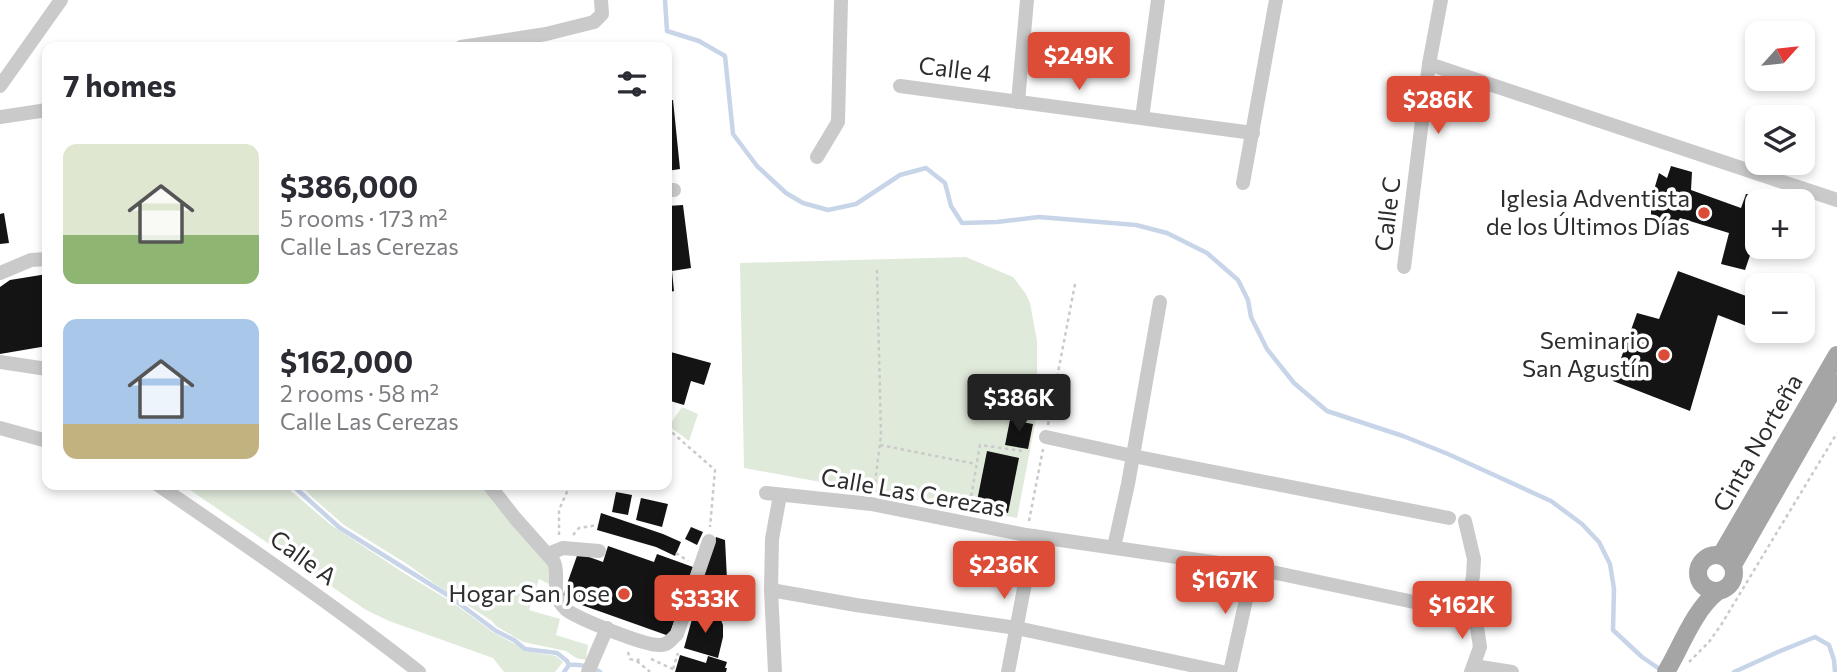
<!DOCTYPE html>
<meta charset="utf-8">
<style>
body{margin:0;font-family:Commissioner,sans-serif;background:#f2f2f3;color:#2b2b33;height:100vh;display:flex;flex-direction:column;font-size:26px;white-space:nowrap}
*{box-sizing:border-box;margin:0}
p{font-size:23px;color:#7c7c81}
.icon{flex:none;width:38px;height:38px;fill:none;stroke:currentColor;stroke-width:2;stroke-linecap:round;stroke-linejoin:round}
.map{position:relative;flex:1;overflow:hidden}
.panel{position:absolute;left:42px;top:42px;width:630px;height:448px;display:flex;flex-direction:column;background:#fff;border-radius:14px;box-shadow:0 4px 10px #0003}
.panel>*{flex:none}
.needle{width:46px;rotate:63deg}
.buttons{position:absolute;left:1745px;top:21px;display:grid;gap:14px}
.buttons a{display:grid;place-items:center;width:70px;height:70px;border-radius:14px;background:#fff;box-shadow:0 4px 10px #0003;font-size:35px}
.price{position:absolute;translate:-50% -60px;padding:0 16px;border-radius:7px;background:#dc4c37;color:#fff;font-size:23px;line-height:46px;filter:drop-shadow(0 2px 4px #0008)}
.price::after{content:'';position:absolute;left:50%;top:42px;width:21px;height:16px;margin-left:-10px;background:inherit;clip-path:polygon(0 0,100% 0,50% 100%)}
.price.current{background:#222;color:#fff}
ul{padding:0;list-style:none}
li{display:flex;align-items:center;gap:21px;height:175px;padding:0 21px}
li span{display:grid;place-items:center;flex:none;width:196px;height:140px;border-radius:14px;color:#555}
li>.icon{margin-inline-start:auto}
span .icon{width:84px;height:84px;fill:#fffc;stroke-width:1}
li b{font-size:30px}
h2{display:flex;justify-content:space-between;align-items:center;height:84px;padding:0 21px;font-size:30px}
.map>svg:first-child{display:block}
</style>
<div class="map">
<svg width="1837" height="672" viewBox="0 0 1837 672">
<rect width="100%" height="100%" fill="#fff"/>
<g fill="#e0eadb">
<polygon points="966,257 1013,277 1026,294 1030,303 1037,341 1037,414 1017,518 744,468 740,263"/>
<polygon points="682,407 698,414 689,441 669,426"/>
<polygon points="191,485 284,485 331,525 407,575 452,602 494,633 515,644 525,651 556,656 563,662 555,672 504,672 493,658 389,621 366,610 190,490"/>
<polygon points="301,485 482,485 548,563 551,585 539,579 529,610 560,619 556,635 588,645 586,660 576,658 566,651 523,642 496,626 492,621 435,584 407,564 344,525 313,498"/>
</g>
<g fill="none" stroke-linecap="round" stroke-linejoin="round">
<g stroke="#c8d5e9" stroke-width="4.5">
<polyline points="665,0 667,31 699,41 725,56 733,134 757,166 786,193 803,203 828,210 856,204 900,175 926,168 945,183 951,206 962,223 997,222 1039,217 1136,225 1167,233 1207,253 1238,280 1248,300 1251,317 1267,349 1294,383 1327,411 1403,436 1448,454 1551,501 1582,524 1599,542 1610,564 1614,589 1613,630 1642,657 1661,670"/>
<polyline points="292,485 340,528 449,596 496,631 514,640 525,649 557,653 567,661 569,665"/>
<path d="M564,672L569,665C581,664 590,666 600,672"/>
<polyline points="1734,672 1778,652 1815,637 1829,645 1834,660 1835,672"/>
</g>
</g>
<g fill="#141414">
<polygon points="673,100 680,169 667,171 667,101"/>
<polygon points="1671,166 1692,172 1691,190 1741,208 1746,194 1759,195 1766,201 1757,201 1757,235 1745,270 1721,264 1729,233 1680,218 1674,228 1651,221 1651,200 1659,173 1667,178"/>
<polygon points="683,205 691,268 672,271 674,291 667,293 667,206"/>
<polygon points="4,213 9,243 0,244 0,214"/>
<polygon points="1678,271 1757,300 1757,330 1718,315 1690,411 1613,381 1637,313 1659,319"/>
<polygon points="47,274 47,346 0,354 0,287 10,280"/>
<polygon points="1761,331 1789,331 1785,340"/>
<polygon points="667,351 711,363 704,385 691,381 684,405 667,400"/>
<polygon points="1010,420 1033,424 1028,449 1005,445"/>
<polygon points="987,451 1019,458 1008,513 976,506"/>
<polygon points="616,492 632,495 628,515 612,512"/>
<polygon points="641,498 668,504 662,527 636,520"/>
<polygon points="601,513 663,534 681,542 675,556 656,547 597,530"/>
<polygon points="691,527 703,532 697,545 685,539"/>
<polygon points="716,537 725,540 729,618 691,605 705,572"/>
<polygon points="608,546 654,562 657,554 693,567 669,636 562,598 578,553 603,562"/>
<polygon points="694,612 721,620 723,625 723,637 718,658 684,648"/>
<polygon points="680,655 706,663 708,656 727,662 725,668 727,668 726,672 675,672"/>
</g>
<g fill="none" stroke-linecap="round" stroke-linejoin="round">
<g stroke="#cacaca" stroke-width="2.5" stroke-dasharray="3.5 3.5" stroke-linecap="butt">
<polyline points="1048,425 1075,284"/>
<polyline points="667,428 715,470 710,527"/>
<polyline points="880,445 976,464"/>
<polyline points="874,490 881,436 877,270"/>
<polyline points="970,503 980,445 1023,451"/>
<polyline points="1029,521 1043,449"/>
<polyline points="559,535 559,510 570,485"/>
<polyline points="573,535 579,528 598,525"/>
<polyline points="676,553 688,561"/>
<polyline points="628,652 630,659 637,661 641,657"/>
<polyline points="651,659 675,670"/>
<polyline points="637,661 650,672"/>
<polyline points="1689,662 1709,642 1721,625 1837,433"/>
<polyline points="673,669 678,653"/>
</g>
<g stroke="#cacaca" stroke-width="14">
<polyline points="461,47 546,34 594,22 602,14 601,0"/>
<polyline points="1429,64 1837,200"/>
<polyline points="0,86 61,0"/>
<polyline points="900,86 1253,133"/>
<polyline points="1018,102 1027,0"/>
<polyline points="0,117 47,110"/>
<polyline points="1142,118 1158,0"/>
<polyline points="817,157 838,122 841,0"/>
<polyline points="1243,183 1276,0"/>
<polyline points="667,190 674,190"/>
<polyline points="1404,267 1429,64 1441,0"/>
<polyline points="0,273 31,260 47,259"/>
<polyline points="0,362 47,369"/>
<polyline points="0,428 47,441"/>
<polyline points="1046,437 1133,456 1449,518"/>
<path d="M158,485C246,545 335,606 419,672"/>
<path d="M489,485L515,518L554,562C559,574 553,590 558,599C560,603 565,609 568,611C582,620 645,646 660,645C668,645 672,639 677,634L709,541"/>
<polyline points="766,493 871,504 1026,535 1253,568 1466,613"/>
<polyline points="1465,521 1474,559 1473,576 1466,613 1477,627 1480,647 1471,672"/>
<polyline points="1114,547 1128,484 1160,302"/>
<polyline points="548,554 563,548 599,551"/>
<polyline points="771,590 856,605 1017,628 1223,672"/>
<polyline points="1474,666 1512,672"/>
<polyline points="588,672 607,628"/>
<polyline points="775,672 771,590 772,539 780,495"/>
<polyline points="1008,672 1034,536"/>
<polyline points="1230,672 1253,568"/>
</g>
<g stroke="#a5a5a5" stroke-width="18">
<circle cx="1716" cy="573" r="18"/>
<polyline points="1721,555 1837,355"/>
<polyline points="1733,565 1837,383"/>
<path d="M1666,672C1681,647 1694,610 1717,592"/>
</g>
</g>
<g fill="#dc4c37" stroke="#fff" stroke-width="2.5">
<circle cx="1704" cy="213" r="7"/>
<circle cx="1664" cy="355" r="7"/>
<circle cx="624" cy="594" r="7"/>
</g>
<g text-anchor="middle" stroke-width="7" stroke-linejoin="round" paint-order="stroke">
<g font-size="24" fill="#2d2d2d" stroke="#fff">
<text transform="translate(955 70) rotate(7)" y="8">Calle 4</text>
<text transform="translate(1388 214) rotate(-83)" y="8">Calle C</text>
<text transform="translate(1758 443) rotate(-60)" y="8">Cinta Norteña</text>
<text transform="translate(913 493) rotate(10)" y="8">Calle Las Cerezas</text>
<text transform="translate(303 558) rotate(36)" y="8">Calle A</text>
</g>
<g font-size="24" fill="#2d2d2d" stroke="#fff" text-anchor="end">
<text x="1690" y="207">Iglesia Adventista<tspan x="1690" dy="28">de los Últimos Días</tspan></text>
<text x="1650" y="349">Seminario<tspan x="1650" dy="28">San Agustín</tspan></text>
<text x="610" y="602">Hogar San Jose</text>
</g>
</g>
</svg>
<div class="buttons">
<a><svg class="needle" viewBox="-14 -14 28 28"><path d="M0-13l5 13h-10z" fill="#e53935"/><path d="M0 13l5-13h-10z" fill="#7c7c81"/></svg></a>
<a><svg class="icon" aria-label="layers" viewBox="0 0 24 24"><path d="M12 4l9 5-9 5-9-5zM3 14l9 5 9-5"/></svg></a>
<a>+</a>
<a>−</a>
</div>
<b class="price" style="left:1079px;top:92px">$249K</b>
<b class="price" style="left:1438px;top:136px">$286K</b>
<b class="price current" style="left:1019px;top:434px">$386K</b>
<b class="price" style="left:1004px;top:601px">$236K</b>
<b class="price" style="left:1225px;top:616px">$167K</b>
<b class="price" style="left:705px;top:635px">$333K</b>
<b class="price" style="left:1462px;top:641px">$162K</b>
<section class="panel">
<h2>7 homes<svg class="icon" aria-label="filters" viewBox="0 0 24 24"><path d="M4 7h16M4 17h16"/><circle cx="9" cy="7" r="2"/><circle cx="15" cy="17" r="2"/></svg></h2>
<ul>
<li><span style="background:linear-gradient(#dfe7d0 65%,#8fb573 0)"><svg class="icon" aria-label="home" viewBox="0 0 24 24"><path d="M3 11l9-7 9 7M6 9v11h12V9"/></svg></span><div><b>$386,000</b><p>5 rooms · 173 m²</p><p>Calle Las Cerezas</p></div></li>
<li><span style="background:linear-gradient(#a9c7e8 75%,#c2b280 0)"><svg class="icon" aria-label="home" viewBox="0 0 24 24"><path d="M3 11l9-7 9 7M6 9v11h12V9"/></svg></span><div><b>$162,000</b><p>2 rooms · 58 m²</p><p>Calle Las Cerezas</p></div></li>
</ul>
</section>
</div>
